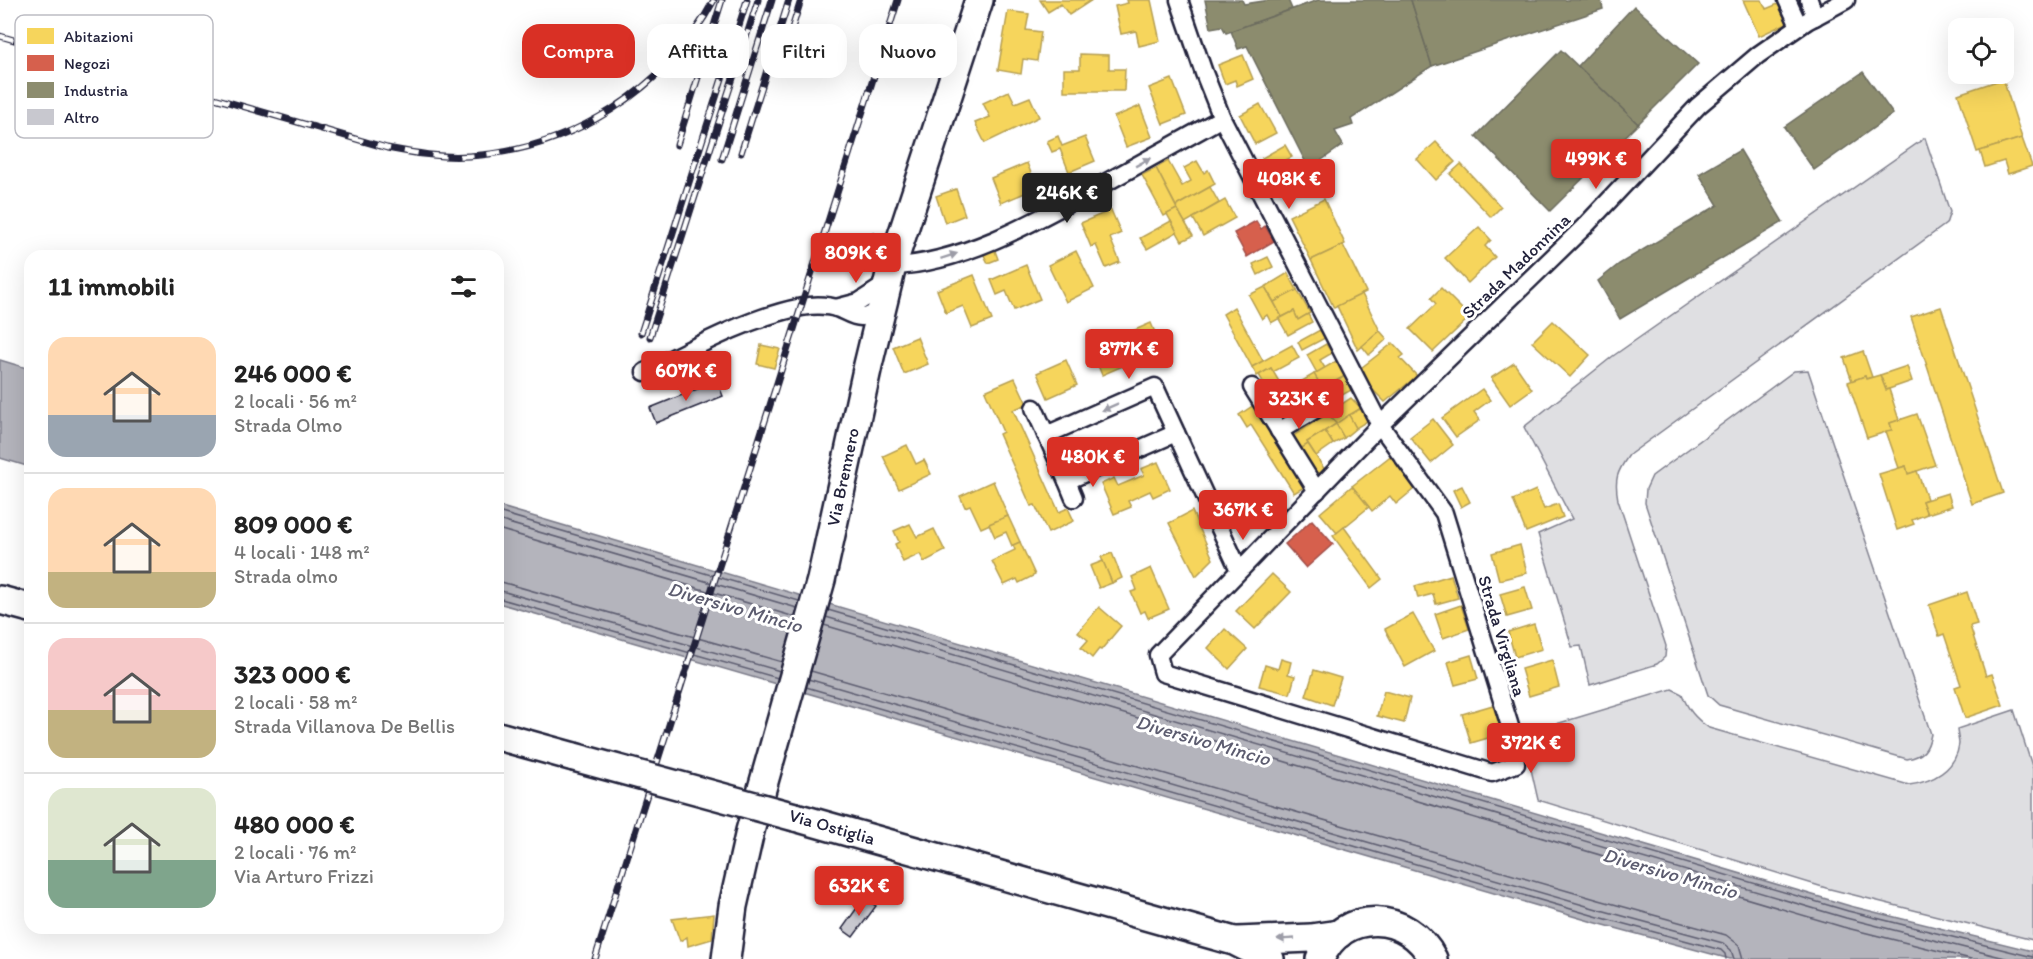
<!DOCTYPE html>
<html lang="it">
<meta charset="utf-8">
<style>
body{margin:0;font-family:Itim,sans-serif;background:#f6f6f6;color:#222;height:100vh;display:flex;flex-direction:column;font-size:22px;white-space:nowrap}
*{box-sizing:border-box;margin:0}
p{font-size:20px;color:#767676}
.icon{flex:none;width:33px;height:33px;fill:none;stroke:currentColor;stroke-width:2;stroke-linecap:round;stroke-linejoin:round}
.map{position:relative;flex:1;overflow:hidden}
.drawer{position:absolute;left:24px;top:250px;width:480px;height:684px;display:flex;flex-direction:column;background:#fff;border-radius:18px;box-shadow:0 6px 24px #0002}
.drawer>*{flex:none}
.top-card{position:absolute;left:522px;top:24px;width:570px;height:54px;display:flex;gap:12px}
.controls{position:absolute;left:1948px;top:18px;display:grid;gap:12px}
.controls a{display:grid;place-items:center;width:66px;height:66px;border-radius:12px;background:#fff;box-shadow:0 6px 24px #0002;font-size:30px}
.price{position:absolute;translate:-50% -51px;padding:0 14px;border-radius:6px;background:#d93025;color:#fff;font-size:20px;line-height:39px;filter:drop-shadow(0 2px 3px #0008)}
.price::after{content:'';position:absolute;left:50%;top:36px;width:18px;height:14px;margin-left:-9px;background:inherit;clip-path:polygon(0 0,100% 0,50% 100%)}
.price.on{background:#222;color:#fff}
ul{padding:0;list-style:none}
li{display:flex;align-items:center;gap:18px;height:150px;padding:0 24px}
li+li{border-top:2px solid #e0e0e0}
li span{display:grid;place-items:center;flex:none;width:168px;height:120px;border-radius:18px;color:#555}
li>.icon{margin-inline-start:auto}
span .icon{width:72px;height:72px;fill:#fffc;stroke-width:1}
li b{font-size:26px}
h2{display:flex;justify-content:space-between;align-items:center;height:72px;padding:0 24px;font-size:26px}
.chip{padding:0 21px;border-radius:18px;background:#fff;box-shadow:0 6px 24px #0002;font-size:21px;line-height:54px}
.chip.on{background:#d93025;color:#fff}
.map>svg:first-child{display:block}
</style>
<div class="map">
<svg width="2033" height="959" viewBox="0 0 2033 959">
<rect width="100%" height="100%" fill="#fff"/>
<filter id="ink" filterUnits="userSpaceOnUse"><feTurbulence type="fractalNoise" baseFrequency=".0167" numOctaves="2"/><feDisplacementMap in="SourceGraphic" scale="12" xChannelSelector="R" yChannelSelector="G"/><feConvolveMatrix kernelMatrix="1 2 1 2 8 2 1 2 1" color-interpolation-filters="sRGB"/></filter>
<g filter="url(#ink)">
<g fill="#dfdfe2" stroke="#80808e" stroke-width="1.5">
<path d="M1925,138L1950,212L1946,224L1629,455C1617,472 1614,479 1618,500L1666,646L1665,657L1657,664L1590,685L1581,646L1572,647L1538,534L1572,519L1524,427L1613,356Z"/>
<path d="M1808,370L1931,734C1928,750 1923,756 1907,759L1719,705L1708,695L1645,503L1646,489L1652,476L1794,371Z"/>
<path d="M1672,689L1682,694C1688,710 1695,718 1709,728L1909,785C1932,782 1956,770 1959,744C1959,740 1957,734 1957,729L2014,710L2033,769V940L1826,888L1538,800L1523,734Z"/>
</g>
<g fill="#b4b4bc" stroke="#7a7a88" stroke-width="1.5">
<polygon points="0,360 30,369 30,467 0,458"/>
<polygon points="498,506 1850,906 2033,951 2033,959 1730,959 1593,922 498,603"/>
</g>
<g fill="#f6d55c" stroke="#b69f52" stroke-width="1.5">
<polygon points="1040,0 1092,0 1069,15 1061,4 1048,12"/>
<polygon points="1127,0 1151,0 1160,41 1139,46 1136,31 1121,34 1115,6 1128,3"/>
<polygon points="1743,0 1762,0 1766,9 1778,4 1787,23 1759,36"/>
<polygon points="1008,11 1029,14 1026,30 1041,32 1037,61 1023,59 1021,74 998,70"/>
<polygon points="1080,54 1109,55 1109,69 1125,69 1124,91 1064,91 1064,69 1080,69"/>
<polygon points="1243,55 1253,79 1237,86 1235,80 1225,84 1218,65"/>
<polygon points="1975,74 1995,74 1976,79"/>
<polygon points="1172,79 1186,115 1163,124 1149,88"/>
<polygon points="2003,79 2022,138 1977,152 1958,94"/>
<polygon points="1009,91 1015,103 1030,97 1039,117 985,143 975,123 990,117 983,103"/>
<polygon points="1260,104 1276,133 1255,144 1240,115"/>
<polygon points="1140,106 1152,137 1126,147 1114,117"/>
<polygon points="1058,136 1062,146 1085,137 1095,161 1069,172 1060,149 1052,152 1047,141"/>
<polygon points="2022,138 2032,166 2008,174 2004,161 1985,167 1980,151"/>
<polygon points="1436,142 1455,162 1436,180 1417,159"/>
<polygon points="1285,145 1292,157 1282,162 1290,177 1277,184 1262,158"/>
<polygon points="1168,161 1182,186 1191,181 1184,168 1197,161 1204,173 1208,170 1215,184 1176,206 1156,168"/>
<polygon points="1027,163 1037,188 1001,203 991,178"/>
<polygon points="1461,164 1501,207 1491,217 1450,174"/>
<polygon points="1156,168 1177,209 1164,216 1142,175"/>
<polygon points="1210,187 1219,203 1185,223 1176,206"/>
<polygon points="956,189 965,215 945,223 936,196"/>
<polygon points="1324,199 1345,244 1311,260 1289,216"/>
<polygon points="1225,200 1235,218 1203,236 1193,218"/>
<polygon points="1177,209 1193,236 1182,241 1167,214"/>
<polygon points="1111,210 1121,233 1110,238 1120,262 1106,268 1096,245 1091,247 1081,223"/>
<polygon points="1171,221 1177,232 1147,249 1140,238"/>
<polygon points="1479,227 1491,240 1485,246 1495,257 1468,283 1445,258"/>
<polygon points="1343,245 1366,292 1334,308 1311,260"/>
<polygon points="994,248 998,259 988,263 983,253"/>
<polygon points="1076,251 1094,288 1066,302 1048,265"/>
<polygon points="1268,257 1273,267 1258,275 1253,264"/>
<polygon points="1026,265 1040,299 1014,310 1006,291 997,295 991,280"/>
<polygon points="1288,273 1297,290 1274,302 1265,287"/>
<polygon points="974,275 992,320 972,328 963,306 946,313 937,290"/>
<polygon points="1265,287 1282,317 1271,323 1267,315 1262,319 1249,295"/>
<polygon points="1441,288 1470,317 1433,352 1410,329 1436,304 1431,298"/>
<polygon points="1297,290 1310,313 1298,320 1294,311 1282,317 1274,302"/>
<polygon points="1362,294 1380,331 1358,350 1337,306"/>
<polygon points="1234,307 1263,361 1252,367 1223,314"/>
<polygon points="1941,307 2003,493 1972,504 1911,317"/>
<polygon points="1294,311 1298,320 1308,314 1312,322 1288,335 1279,319"/>
<polygon points="1553,321 1590,355 1570,377 1532,342"/>
<polygon points="1151,323 1162,349 1102,375 1091,349"/>
<polygon points="1320,330 1325,338 1302,350 1298,342"/>
<polygon points="1380,331 1387,339 1369,355 1362,346"/>
<polygon points="917,337 928,364 904,374 893,347"/>
<polygon points="1393,343 1404,355 1400,358 1417,376 1385,402 1369,386 1361,368"/>
<polygon points="1326,344 1332,353 1320,360 1325,368 1317,373 1307,355"/>
<polygon points="761,345 780,349 774,368 757,364"/>
<polygon points="1292,345 1299,358 1273,372 1271,368 1257,376 1252,367"/>
<polygon points="1863,351 1872,377 1866,379 1865,376 1852,381 1844,358"/>
<polygon points="1066,360 1077,385 1048,398 1037,373"/>
<polygon points="1338,360 1347,375 1322,388 1314,374"/>
<polygon points="1514,363 1532,389 1510,405 1491,378"/>
<polygon points="1907,366 1912,381 1886,390 1880,375"/>
<polygon points="1271,368 1293,405 1281,412 1259,375"/>
<polygon points="1314,374 1322,388 1293,405 1285,391"/>
<polygon points="1347,375 1355,388 1333,400 1326,387"/>
<polygon points="1880,375 1886,390 1889,389 1899,420 1890,423 1892,430 1867,438 1848,382 1865,376 1866,379"/>
<polygon points="1015,378 1027,404 1013,410 1059,512 1068,508 1074,521 1048,533 1035,505 1031,506 999,434 1003,432 985,391"/>
<polygon points="1482,389 1490,400 1474,412 1480,420 1456,437 1442,418"/>
<polygon points="1351,398 1361,408 1336,424 1328,413"/>
<polygon points="1257,403 1308,485 1294,493 1251,425 1247,428 1239,415"/>
<polygon points="1362,408 1369,420 1356,428 1349,415"/>
<polygon points="1328,413 1336,424 1307,442 1308,444 1300,450 1290,438"/>
<polygon points="1917,414 1935,465 1908,474 1906,466 1899,468 1886,431 1892,430 1890,423"/>
<polygon points="1349,415 1356,428 1344,438 1336,424"/>
<polygon points="1433,419 1453,445 1431,463 1410,437"/>
<polygon points="1336,424 1344,438 1333,444 1325,431"/>
<polygon points="1325,431 1333,444 1316,456 1307,442"/>
<polygon points="1308,444 1325,470 1313,477 1297,451"/>
<polygon points="907,445 916,464 924,460 931,474 899,489 883,456"/>
<polygon points="1393,454 1419,485 1396,504 1390,496 1372,511 1352,486"/>
<polygon points="1158,462 1170,489 1153,497 1150,491 1128,501 1131,507 1114,514 1101,484 1114,478 1118,486 1144,475 1141,469"/>
<polygon points="1906,466 1908,474 1917,471 1927,499 1922,501 1927,514 1912,520 1914,524 1897,530 1879,474"/>
<polygon points="993,481 1008,516 981,528 970,505 965,507 960,496"/>
<polygon points="1352,486 1369,507 1337,533 1320,513"/>
<polygon points="1462,486 1470,502 1461,507 1453,490"/>
<polygon points="1536,490 1544,509 1558,504 1563,517 1526,532 1513,500"/>
<polygon points="1948,493 1952,506 1927,514 1922,501"/>
<polygon points="1192,511 1213,559 1196,576 1169,523"/>
<polygon points="1008,516 1020,542 1012,546 1006,532 995,537 989,524"/>
<polygon points="910,524 917,537 934,529 945,551 924,562 920,554 903,562 895,544 899,542 894,531"/>
<polygon points="1344,527 1382,579 1371,588 1333,536"/>
<polygon points="1020,542 1035,575 1019,583 1017,579 1004,585 992,561 1015,550 1013,545"/>
<polygon points="1520,545 1527,573 1499,580 1492,553"/>
<polygon points="1112,553 1122,578 1112,583 1101,557"/>
<polygon points="1103,561 1112,583 1099,588 1090,566"/>
<polygon points="1151,568 1169,609 1148,618 1145,611 1140,613 1131,592 1137,590 1132,577"/>
<polygon points="1272,574 1291,592 1255,629 1236,611"/>
<polygon points="1451,575 1458,598 1436,604 1433,594 1418,598 1415,586"/>
<polygon points="1525,587 1532,610 1507,617 1500,594"/>
<polygon points="1967,592 1977,624 1970,626 1986,676 1992,674 2003,705 1965,718 1955,687 1961,685 1944,634 1939,636 1929,605"/>
<polygon points="1461,605 1469,629 1443,638 1435,614"/>
<polygon points="1099,607 1121,626 1101,650 1099,649 1092,658 1081,648 1088,640 1078,632"/>
<polygon points="1413,614 1434,651 1405,667 1385,629"/>
<polygon points="1534,624 1542,649 1515,657 1508,632"/>
<polygon points="1225,629 1247,649 1229,669 1208,648"/>
<polygon points="1471,655 1478,679 1455,685 1448,662"/>
<polygon points="1281,659 1291,662 1288,674 1295,676 1290,694 1259,686 1265,665 1278,669"/>
<polygon points="1552,660 1559,687 1529,696 1521,669"/>
<polygon points="1314,670 1341,678 1332,705 1306,696"/>
<polygon points="1384,691 1410,698 1404,723 1377,716"/>
<polygon points="1493,705 1502,734 1471,743 1462,714"/>
<polygon points="714,914 712,939 688,946 687,937 680,941 672,919"/>
</g>
<g fill="#d6604d" stroke="#a04d48" stroke-width="1.5">
<polygon points="1256,221 1261,229 1265,226 1274,241 1247,257 1234,233"/>
<polygon points="1312,520 1333,544 1306,568 1285,544"/>
</g>
<g fill="#8c8c6e" stroke="#6c6c5f" stroke-width="1.5">
<polygon points="1205,0 1242,0 1244,4 1270,0 1288,0 1292,9 1226,33 1222,26 1211,28"/>
<polygon points="1318,0 1411,0 1432,66 1351,119 1353,125 1335,131 1343,145 1309,169 1247,46 1238,49 1231,31"/>
<polygon points="1411,0 1601,0 1603,9 1432,66"/>
<polygon points="1634,6 1698,64 1638,124 1578,66"/>
<polygon points="1561,50 1638,124 1550,211 1476,136"/>
<polygon points="1863,72 1893,114 1814,170 1784,127"/>
<polygon points="1740,150 1783,222 1620,319 1598,281 1619,264 1718,205 1699,174"/>
</g>
<g fill="none" stroke-linecap="round" stroke-linejoin="round">
<g stroke="#5c5c6f" stroke-width="1.5">
<polyline points="498,512 799,601"/>
<polyline points="498,520 797,608"/>
<polyline points="498,529 795,617"/>
<polyline points="498,581 782,662"/>
<polyline points="498,590 780,671"/>
<polyline points="498,598 778,678"/>
<polyline points="828,610 1848,911 2033,957"/>
<polyline points="826,617 1846,918 2009,959"/>
<polyline points="824,625 1843,927 1971,959"/>
<polyline points="811,671 1599,900 1726,935 1739,945 1743,959"/>
<polyline points="808,679 1597,909 1723,943 1731,950 1734,959"/>
<polyline points="806,687 1595,916 1721,950 1725,954 1726,959"/>
</g>
</g>
<g fill="#c8c8cf" stroke="#22223b" stroke-width="1.5">
<polygon points="874,233 884,259 857,269 847,243"/>
<polygon points="717,381 723,396 656,423 650,408"/>
<polygon points="842,881 853,889 845,900 834,892"/>
<polygon points="864,898 876,906 853,937 842,929"/>
</g>
<g fill="none" stroke-linecap="round" stroke-linejoin="round">
<g stroke="#22223b" stroke-width="21">
<g id="street">
<polyline points="1179,0 1204,73 1222,118 1380,425 1444,513 1513,736 1516,764 1492,773 1163,673 1158,655 1380,425 1586,225 1698,106 1758,55 1807,21 1846,0"/>
<polyline points="1787,0 1799,26"/>
<polyline points="1809,0 1815,17"/>
<path d="M892,266C962,264 1038,220 1098,187C1140,164 1181,141 1222,118"/>
<polyline points="836,308 859,302 888,283"/>
<path d="M645,372C693,348 749,317 802,307C814,305 828,305 839,309C846,312 853,317 861,317C868,318 876,312 882,308"/>
<polyline points="1252,387 1317,491"/>
<polyline points="1034,408 1067,481 1176,433"/>
<polyline points="1279,431 1323,405"/>
<polyline points="1046,435 1155,387 1239,570"/>
<polyline points="1067,481 1074,498"/>
</g>
</g>
<g stroke="#22223b" stroke-width="32">
<g id="primary">
<polyline points="0,600 30,608"/>
<polyline points="498,736 574,757"/>
<polyline points="795,817 1234,941 1270,959"/>
<polyline points="1238,941 1311,938 1339,934"/>
<polyline points="726,959 733,906 750,831 821,580 868,365 892,266 979,0"/>
<path d="M1320,959C1342,907 1409,911 1433,959"/>
</g>
</g>
<use href="#street" stroke="#fff" stroke-width="16"/>
<use href="#primary" stroke="#fff" stroke-width="27"/>
<g stroke="#22223b" stroke-width="7">
<g id="rail">
<path d="M0,36L387,148C414,153 441,158 469,156C571,150 666,90 714,0"/>
<polyline points="784,54 801,0"/>
<polyline points="677,145 722,0"/>
<polyline points="741,153 789,0"/>
<polyline points="722,159 772,0"/>
<polyline points="641,333 747,0"/>
<polyline points="650,337 758,0"/>
<polyline points="595,959 898,0"/>
</g>
</g>
<use href="#rail" stroke="#fff" stroke-width="4.5" stroke-dasharray="14" stroke-linecap="butt"/>
<g stroke="#22223b" stroke-width="32" stroke-linecap="butt">
<polyline id="primary-bridge" points="574,757 795,817"/>
</g>
<use href="#primary-bridge" stroke="#fff" stroke-width="27"/>
</g>
<defs><path id="oneway-solid" d="M-6-.8H1V-3.2L6.5 0L1 3.2V.8H-6Z" transform="scale(1.5)"/></defs>
<g fill="#9c9ca7">
<use href="#oneway-solid" transform="translate(1143 162) rotate(-29)"/>
<use href="#oneway-solid" transform="translate(949 256) rotate(-18)"/>
<use href="#oneway-solid" transform="translate(1110 407) rotate(156)"/>
<use href="#oneway-solid" transform="translate(1286 939) rotate(177)"/>
</g>
</g>
<g text-anchor="middle" stroke-width="6" stroke-linejoin="round" paint-order="stroke">
<g font-size="18" fill="#22223b" stroke="#fff">
<text transform="translate(1516 266) rotate(-44)" y="6">Strada Madonnina</text>
<text transform="translate(843 477) rotate(-78)" y="6">Via Brennero</text>
<text transform="translate(1502 636) rotate(73)" y="6">Strada Virgliana</text>
<text transform="translate(832 827) rotate(16)" y="6">Via Ostiglia</text>
</g>
<g font-size="20" font-style="italic" fill="#5c5c6f" stroke="#fff">
<text transform="translate(735 607) rotate(16)" y="7">Diversivo Mincio</text>
<text transform="translate(1203 740) rotate(16)" y="7">Diversivo Mincio</text>
<text transform="translate(1670 873) rotate(16)" y="7">Diversivo Mincio</text>
</g>
</g>
<rect x="15" y="15" width="198" height="123" rx="9" fill="#fff" stroke="#bdbdc4" stroke-width="1.5"/>
<rect x="27" y="28" width="27" height="16" fill="#f6d55c"/>
<rect x="27" y="55" width="27" height="16" fill="#d6604d"/>
<rect x="27" y="82" width="27" height="16" fill="#8c8c6e"/>
<rect x="27" y="109" width="27" height="16" fill="#c8c8cf"/>
<g font-size="16" fill="#22223b">
<text x="64" y="42">Abitazioni</text>
<text x="64" y="69">Negozi</text>
<text x="64" y="96">Industria</text>
<text x="64" y="123">Altro</text>
</g>
</svg>
<div class="controls">
<a><svg class="icon" aria-label="locate" viewBox="0 0 24 24"><circle cx="12" cy="12" r="6"/><path d="M12 2v4M12 18v4M2 12h4M18 12h4"/></svg></a>
</div>
<b class="price" style="left:1596px;top:190px">499K €</b>
<b class="price" style="left:1289px;top:210px">408K €</b>
<b class="price on" style="left:1067px;top:224px">246K €</b>
<b class="price" style="left:856px;top:284px">809K €</b>
<b class="price" style="left:1129px;top:380px">877K €</b>
<b class="price" style="left:686px;top:402px">607K €</b>
<b class="price" style="left:1299px;top:430px">323K €</b>
<b class="price" style="left:1093px;top:488px">480K €</b>
<b class="price" style="left:1243px;top:541px">367K €</b>
<b class="price" style="left:1531px;top:774px">372K €</b>
<b class="price" style="left:859px;top:917px">632K €</b>
<div class="top-card">
<a class="chip on">Compra</a>
<a class="chip">Affitta</a>
<a class="chip">Filtri</a>
<a class="chip">Nuovo</a>
</div>
<section class="drawer">
<h2>11 immobili<svg class="icon" aria-label="filters" viewBox="0 0 24 24"><path d="M4 7h16M4 17h16"/><circle cx="9" cy="7" r="2"/><circle cx="15" cy="17" r="2"/></svg></h2>
<ul>
<li><span style="background:linear-gradient(#ffd9b3 65%,#9aa5b1 0)"><svg class="icon" aria-label="home" viewBox="0 0 24 24"><path d="M3 11l9-7 9 7M6 9v11h12V9"/></svg></span><div><b>246 000 €</b><p>2 locali · 56 m²</p><p>Strada Olmo</p></div></li>
<li><span style="background:linear-gradient(#ffd9b3 70%,#c2b280 0)"><svg class="icon" aria-label="home" viewBox="0 0 24 24"><path d="M3 11l9-7 9 7M6 9v11h12V9"/></svg></span><div><b>809 000 €</b><p>4 locali · 148 m²</p><p>Strada olmo</p></div></li>
<li><span style="background:linear-gradient(#f6c9c9 60%,#c2b280 0)"><svg class="icon" aria-label="home" viewBox="0 0 24 24"><path d="M3 11l9-7 9 7M6 9v11h12V9"/></svg></span><div><b>323 000 €</b><p>2 locali · 58 m²</p><p>Strada Villanova De Bellis</p></div></li>
<li><span style="background:linear-gradient(#dfe7d0 60%,#7fa58c 0)"><svg class="icon" aria-label="home" viewBox="0 0 24 24"><path d="M3 11l9-7 9 7M6 9v11h12V9"/></svg></span><div><b>480 000 €</b><p>2 locali · 76 m²</p><p>Via Arturo Frizzi</p></div></li>
</ul>
</section>
</div>
